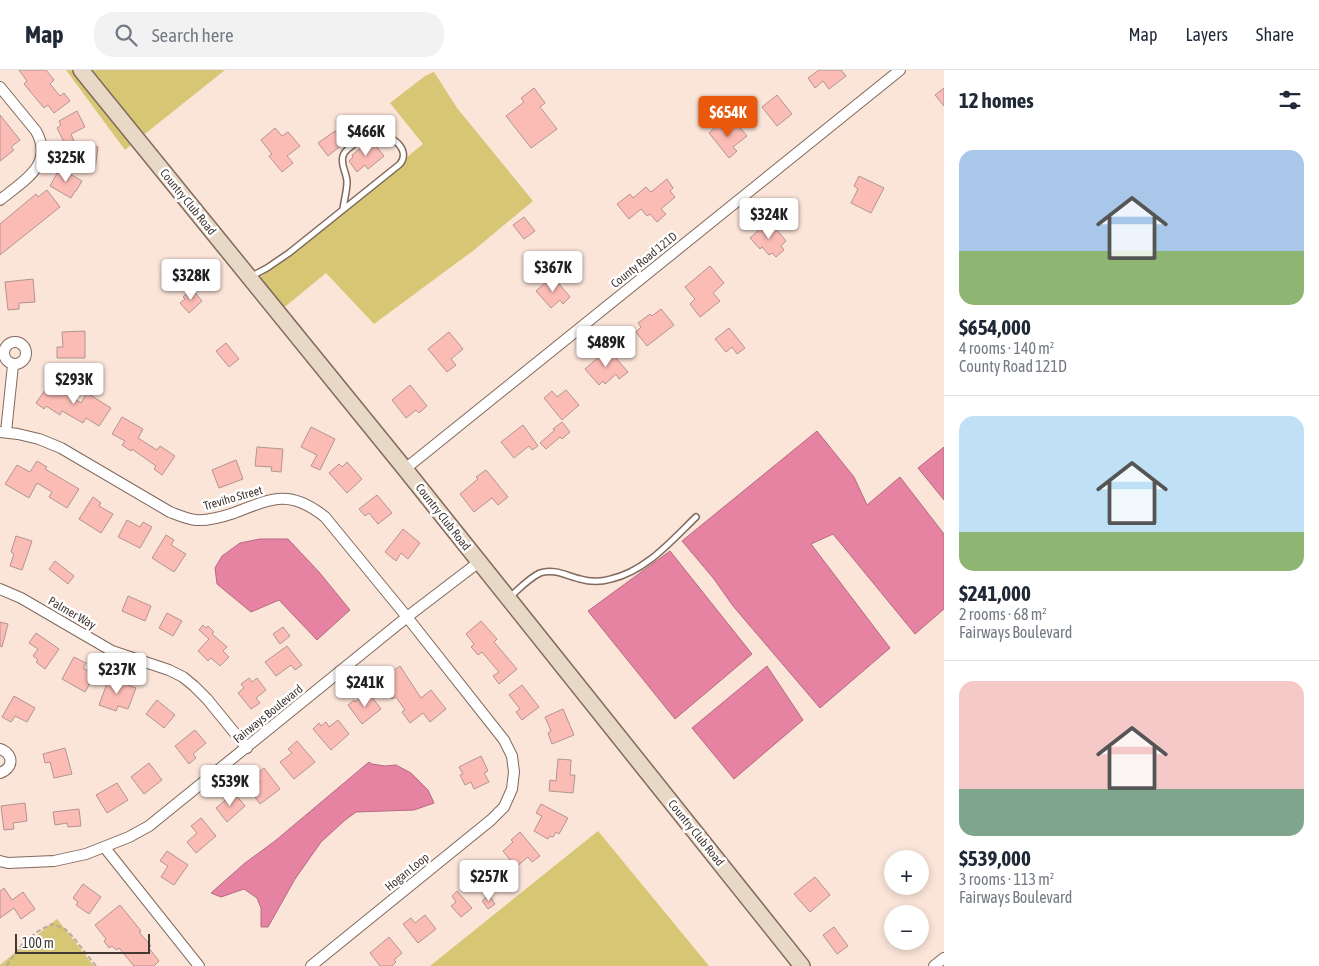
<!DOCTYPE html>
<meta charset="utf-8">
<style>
body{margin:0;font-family:"Asap Condensed",sans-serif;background:#f2f2f3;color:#1f2937;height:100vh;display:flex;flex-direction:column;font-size:19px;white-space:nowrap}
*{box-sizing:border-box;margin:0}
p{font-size:16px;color:#747a83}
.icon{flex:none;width:28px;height:28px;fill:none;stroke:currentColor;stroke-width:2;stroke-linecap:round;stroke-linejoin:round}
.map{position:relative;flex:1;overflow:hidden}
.drawer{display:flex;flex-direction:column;background:#fff;width:375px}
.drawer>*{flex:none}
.controls{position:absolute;left:884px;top:780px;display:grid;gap:10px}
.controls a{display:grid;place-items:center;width:45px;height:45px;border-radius:50%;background:#fff;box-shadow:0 2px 8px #0003;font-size:25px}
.scale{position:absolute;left:15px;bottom:12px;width:135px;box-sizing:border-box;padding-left:5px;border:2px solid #433832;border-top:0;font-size:14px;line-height:18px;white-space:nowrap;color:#433832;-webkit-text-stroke:4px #fff;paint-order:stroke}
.price{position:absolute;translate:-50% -42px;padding:0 11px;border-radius:5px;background:#fff;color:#222;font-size:16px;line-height:32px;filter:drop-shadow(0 1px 2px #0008)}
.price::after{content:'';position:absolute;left:50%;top:30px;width:15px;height:11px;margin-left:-8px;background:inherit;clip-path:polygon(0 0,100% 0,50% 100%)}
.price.active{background:#ea580c;color:#fff}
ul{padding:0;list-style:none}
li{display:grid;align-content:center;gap:10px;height:265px;padding:0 15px}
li+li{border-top:1px solid #e0e1e3}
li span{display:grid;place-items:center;height:155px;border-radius:15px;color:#555}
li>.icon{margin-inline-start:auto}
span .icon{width:90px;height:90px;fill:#fffc;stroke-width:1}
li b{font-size:21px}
h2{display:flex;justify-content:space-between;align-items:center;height:60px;padding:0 15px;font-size:21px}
header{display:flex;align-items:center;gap:30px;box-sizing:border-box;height:70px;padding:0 25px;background:#fff;border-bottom:1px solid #e0e1e3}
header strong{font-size:24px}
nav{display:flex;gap:28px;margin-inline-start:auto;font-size:18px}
.search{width:350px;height:45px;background:#f2f2f3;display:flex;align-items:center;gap:12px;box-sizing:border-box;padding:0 18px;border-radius:20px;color:#747a83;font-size:19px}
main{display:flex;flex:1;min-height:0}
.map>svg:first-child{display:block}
</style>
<header>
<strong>Map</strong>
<div class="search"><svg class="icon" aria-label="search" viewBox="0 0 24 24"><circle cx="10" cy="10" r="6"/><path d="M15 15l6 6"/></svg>Search here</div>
<nav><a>Map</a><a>Layers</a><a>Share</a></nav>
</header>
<main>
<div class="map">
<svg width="944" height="896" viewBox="0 0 944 896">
<rect width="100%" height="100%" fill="#fbe4d8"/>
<g fill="#d7c673">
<polygon points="66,0 75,0 134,72 125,80"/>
<polygon points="87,0 225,0 141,67"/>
<polygon points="434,2 457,38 533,131 474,180 374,254 326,203 281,240 257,210 423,74 390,33 425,6"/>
<polygon points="598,761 709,896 430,896"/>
<polygon points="57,849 94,896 0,896 0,895"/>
</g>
<g fill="#e683a2" stroke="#b56c80">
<polygon points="817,361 854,407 867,435 900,407 944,464 944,539 915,564 833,464 811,474 890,578 820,638 733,536 714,509 682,471"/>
<polygon points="944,377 944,430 918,398"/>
<polygon points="260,469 288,469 319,502 350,540 317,570 279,530 251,542 217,514 215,498 222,486 240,473"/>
<polygon points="670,481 752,584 675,649 588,541"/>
<polygon points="767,596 803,650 734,709 692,658"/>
<polygon points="369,692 372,694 385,696 396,695 411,703 428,720 434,733 414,740 356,742 344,751 321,772 295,809 268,857 261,857 261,838 257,828 244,819 221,827 211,823 245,793 275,771"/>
</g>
<g fill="#fcbcb6" stroke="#b39491">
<polygon points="19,0 46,0 54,10 50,14 60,26 64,23 70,31 54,43 48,35 44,38 24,14 27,11"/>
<polygon points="819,0 841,0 846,6 829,19 823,11 815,18 808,8"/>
<polygon points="534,18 545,33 540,37 557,59 531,78 506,46 524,32 521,28"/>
<polygon points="944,18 944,36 935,25"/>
<polygon points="777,25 792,44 777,56 762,37"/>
<polygon points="77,41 85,57 71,64 75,74 98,77 95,99 63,95 66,76 57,58 61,55 59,51"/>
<polygon points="0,45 20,70 11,77 14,80 0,91"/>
<polygon points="734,51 747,66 733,77 737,81 729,88 709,63 719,54 723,60"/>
<polygon points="275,58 282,66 288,62 300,76 287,86 293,93 282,102 269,86 272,84 261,70"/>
<polygon points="335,61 344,73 328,86 318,73"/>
<polygon points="371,70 384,86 368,99 365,95 357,102 349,91 353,87 352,85"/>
<polygon points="60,98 82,111 76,121 75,121 71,128 50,116"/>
<polygon points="859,106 884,118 871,143 851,133 858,119 854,116"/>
<polygon points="667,109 673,118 670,121 675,127 661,139 666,144 657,152 650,144 647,146 641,139 629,149 617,134 630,124 633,128 646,117 651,122"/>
<polygon points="47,120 60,137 0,185 0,154 36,124 38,127"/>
<polygon points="524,147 535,161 524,169 513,155"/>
<polygon points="771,153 786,171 781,176 784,180 776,187 772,183 769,185 762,177 760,179 750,168 760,159 762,161"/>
<polygon points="710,196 724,213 713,223 720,231 700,247 690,234 695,229 685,217"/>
<polygon points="33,209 35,232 19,233 19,239 8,240 5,212"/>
<polygon points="555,209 570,227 563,234 560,230 551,238 536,221 546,212 547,215"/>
<polygon points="192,219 202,231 189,243 180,233 185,229 183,227"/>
<polygon points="661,239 674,255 647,276 636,262 641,257 638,253 650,244 652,246"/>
<polygon points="729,258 745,278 737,284 732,277 726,282 715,269"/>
<polygon points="85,261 85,288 57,288 57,277 63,277 62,262"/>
<polygon points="449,262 463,279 451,289 456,295 447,302 428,279"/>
<polygon points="226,273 239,289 229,297 216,281"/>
<polygon points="608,279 628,302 619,309 616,304 605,314 603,311 599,315 585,299"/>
<polygon points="50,313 81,333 87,323 111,338 99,356 86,348 83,353 62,341 60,345 46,336 44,339 36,333"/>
<polygon points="410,315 427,336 419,343 416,340 406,348 392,330"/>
<polygon points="566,320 579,335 562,350 544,328 552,321 557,327"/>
<polygon points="122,347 143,359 138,368 157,380 160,376 175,386 162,405 154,399 156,396 132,379 131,381 122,375 125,371 112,364"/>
<polygon points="562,352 570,362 562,369 560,367 546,379 540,373 555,360 553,359"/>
<polygon points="523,355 538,376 532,380 529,376 514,388 501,372"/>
<polygon points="311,357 335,369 320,400 311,396 317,385 301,377"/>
<polygon points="257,377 283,379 281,402 271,401 272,397 255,396"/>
<polygon points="236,390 243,409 219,418 212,400"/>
<polygon points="37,391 47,397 45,399 79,419 67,438 49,427 52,422 37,413 29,428 5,414 17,395 30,402"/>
<polygon points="347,392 362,409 347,423 329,403 339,394 342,397"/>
<polygon points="486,400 508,427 498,435 492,428 474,442 460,424 478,409 476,407"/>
<polygon points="377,425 392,443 378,454 369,443 365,446 359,439"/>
<polygon points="93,427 101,433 99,436 113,444 101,463 79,449"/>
<polygon points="127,450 140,457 143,452 152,457 140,478 118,467"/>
<polygon points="403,459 420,473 408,489 401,483 396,491 385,482"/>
<polygon points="166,465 174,470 171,475 186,484 174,502 152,488"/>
<polygon points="16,466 32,471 22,500 10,496 14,484 11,482"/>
<polygon points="55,491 74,506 68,514 49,499"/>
<polygon points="128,526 151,536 145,551 122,541"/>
<polygon points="167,543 182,551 173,566 159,558"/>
<polygon points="481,551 497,569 494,572 517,599 499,614 493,606 499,602 482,582 478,585 471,577 474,574 466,564"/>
<polygon points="0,552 8,554 2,577 0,576"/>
<polygon points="203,555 206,558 208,556 214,562 212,564 227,577 223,581 229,587 220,596 211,588 208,591 198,581 209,569 199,560"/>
<polygon points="283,557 290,566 280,574 273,564"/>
<polygon points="36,563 59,579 45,599 36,592 38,590 33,586 38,579 29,573"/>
<polygon points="287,576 302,595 295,600 291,595 276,606 265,592"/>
<polygon points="74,587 86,593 83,598 95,605 85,622 62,609"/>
<polygon points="400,596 421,628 431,620 446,639 430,652 423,643 410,653 402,642 405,640 396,627 392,629 377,605 387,598 390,603"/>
<polygon points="109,608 136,618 128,639 118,636 116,641 99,635"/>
<polygon points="249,608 252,612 257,608 266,620 256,628 260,633 251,639 238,623 244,618 241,614"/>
<polygon points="522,615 539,637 522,650 516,642 520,639 509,625"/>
<polygon points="368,622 381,639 362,654 348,635 354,630 355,632"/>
<polygon points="14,626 35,638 27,652 15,646 11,652 2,647"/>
<polygon points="157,630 175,645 164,658 146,644"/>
<polygon points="563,639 574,665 552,674 548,663 551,661 545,647"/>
<polygon points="338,650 349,664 331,680 313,659 319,653 321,656 326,652 329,657"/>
<polygon points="195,660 206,673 193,684 196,688 189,694 175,676"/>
<polygon points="297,671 315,692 294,709 280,692 292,683 288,679"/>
<polygon points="65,678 72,704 54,708 50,692 45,693 43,684"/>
<polygon points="481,686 488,701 484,703 489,712 474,719 471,712 465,715 460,705 463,704 459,697"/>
<polygon points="558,689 571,690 570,705 575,705 573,723 549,721 550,710 556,711"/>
<polygon points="149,693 162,710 144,724 131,707"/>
<polygon points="264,698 280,719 260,734 250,720 260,712 255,705"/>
<polygon points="117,713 128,730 107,743 96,725"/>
<polygon points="234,723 245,736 227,752 216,738"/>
<polygon points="25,733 27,751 13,753 14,759 4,760 1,736"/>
<polygon points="541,734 568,748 559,764 556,762 553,767 550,766 548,769 534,761 542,746 536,743"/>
<polygon points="79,739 81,756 68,757 67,753 55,755 53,742"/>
<polygon points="201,748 216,766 196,783 187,772 197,763 191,756"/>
<polygon points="520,762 540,786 532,792 528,787 516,797 503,781 513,772 511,770"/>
<polygon points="167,781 188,795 174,815 161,807 168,796 160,791"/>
<polygon points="493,791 504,805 484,822 468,802 476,795 481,801"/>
<polygon points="815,807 830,825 810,842 794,824"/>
<polygon points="83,814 101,827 89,844 76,835 78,832 73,828"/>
<polygon points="4,818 12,830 23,822 35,839 21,849 14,838 0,848 0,821"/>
<polygon points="457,821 472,838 461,847 451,836 456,832 452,826"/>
<polygon points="489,825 495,834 488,839 482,831"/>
<polygon points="120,835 141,861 139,862 151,876 149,878 159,891 154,896 134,896 119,878 116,880 112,876 109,878 104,871 106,869 95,855"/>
<polygon points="425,845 436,859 418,873 403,854 411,848 415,853"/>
<polygon points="834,857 848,876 837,884 823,865"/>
<polygon points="389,867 402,883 394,890 396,892 392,896 380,896 370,883"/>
</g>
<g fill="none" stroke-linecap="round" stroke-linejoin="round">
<g stroke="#81695c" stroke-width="8">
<g id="lane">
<path d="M252,206L267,198L289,183L400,94C412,79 389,62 374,64C367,65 358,70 353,75C349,78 344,81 343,86C340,95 347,103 347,112C347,121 344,130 343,139"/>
<path d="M510,527C519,519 529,508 540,503C554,498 567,506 580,509C590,512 601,512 611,509C646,501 671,471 696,447"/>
</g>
</g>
<g stroke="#81695c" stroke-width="12">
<g id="street">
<path d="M0,17L36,61C55,95 23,111 0,130"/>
<circle cx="15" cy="283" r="11"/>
<path d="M0,362L18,364L39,369L61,378L170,442C178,445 187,449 196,450C209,451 222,447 234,443C272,428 290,419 325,447L407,547L504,670L512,686L514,702L512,719L504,737L491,750L311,896"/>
<polyline points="6,362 13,295"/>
<polyline points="405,399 900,0"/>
<polyline points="0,519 21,528 112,581 169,600 183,607 194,616 207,629 247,678"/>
<path d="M0,679C14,684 14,698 0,703"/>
<polyline points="105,778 199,896"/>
<polyline points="0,791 8,793 54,791 86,784 129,767 149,756 407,547 479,492"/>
<polyline points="934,896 944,888"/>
</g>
</g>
<g stroke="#81695c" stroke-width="18">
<polyline id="secondary" points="81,0 405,399 802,896"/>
</g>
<path stroke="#bba89e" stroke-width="2" stroke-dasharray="5 2.5" stroke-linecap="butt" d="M7,896C17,877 33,862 52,854L65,859L72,866L96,896"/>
<use href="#lane" stroke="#fff" stroke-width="5"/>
<use href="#street" stroke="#fff" stroke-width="10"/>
<use href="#secondary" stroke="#e7d9c5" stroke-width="15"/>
</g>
<g text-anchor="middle" stroke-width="5" stroke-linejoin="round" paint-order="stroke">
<g font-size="12" fill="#433832" stroke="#fff">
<text transform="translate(188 132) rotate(51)" y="4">Country Club Road</text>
<text transform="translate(644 190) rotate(-39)" y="4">County Road 121D</text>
<text transform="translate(233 428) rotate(-16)" y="4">Treviho Street</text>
<text transform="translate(443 447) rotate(52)" y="4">Country Club Road</text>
<text transform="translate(72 543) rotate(30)" y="4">Palmer Way</text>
<text transform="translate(268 644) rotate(-39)" y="4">Fairways Boulevard</text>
<text transform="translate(696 763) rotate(51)" y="4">Country Club Road</text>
<text transform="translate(407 802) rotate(-39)" y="4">Hogan Loop</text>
</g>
</g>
</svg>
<div class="controls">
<a>+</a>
<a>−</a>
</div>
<div class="scale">100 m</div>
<b class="price active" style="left:728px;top:68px">$654K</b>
<b class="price" style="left:366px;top:87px">$466K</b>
<b class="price" style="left:66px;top:113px">$325K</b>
<b class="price" style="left:769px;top:170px">$324K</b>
<b class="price" style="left:553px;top:223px">$367K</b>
<b class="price" style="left:191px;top:231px">$328K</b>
<b class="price" style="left:606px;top:298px">$489K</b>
<b class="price" style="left:74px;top:335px">$293K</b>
<b class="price" style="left:117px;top:625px">$237K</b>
<b class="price" style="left:365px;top:638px">$241K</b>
<b class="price" style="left:230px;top:737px">$539K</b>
<b class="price" style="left:489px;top:832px">$257K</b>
</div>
<section class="drawer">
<h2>12 homes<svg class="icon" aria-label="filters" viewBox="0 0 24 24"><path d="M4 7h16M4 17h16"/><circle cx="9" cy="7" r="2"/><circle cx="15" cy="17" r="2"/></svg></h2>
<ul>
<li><span style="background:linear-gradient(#a9c7e8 65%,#8fb573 0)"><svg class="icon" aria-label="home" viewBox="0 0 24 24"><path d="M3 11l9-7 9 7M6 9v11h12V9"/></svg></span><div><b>$654,000</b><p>4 rooms · 140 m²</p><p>County Road 121D</p></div></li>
<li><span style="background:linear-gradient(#bfe0f5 75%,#8fb573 0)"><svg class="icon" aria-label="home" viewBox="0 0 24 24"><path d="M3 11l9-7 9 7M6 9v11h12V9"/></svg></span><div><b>$241,000</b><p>2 rooms · 68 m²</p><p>Fairways Boulevard</p></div></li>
<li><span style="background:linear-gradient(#f6c9c9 70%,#7fa58c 0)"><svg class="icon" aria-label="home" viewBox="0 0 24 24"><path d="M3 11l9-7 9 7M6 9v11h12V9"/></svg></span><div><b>$539,000</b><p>3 rooms · 113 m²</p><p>Fairways Boulevard</p></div></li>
</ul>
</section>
</main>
